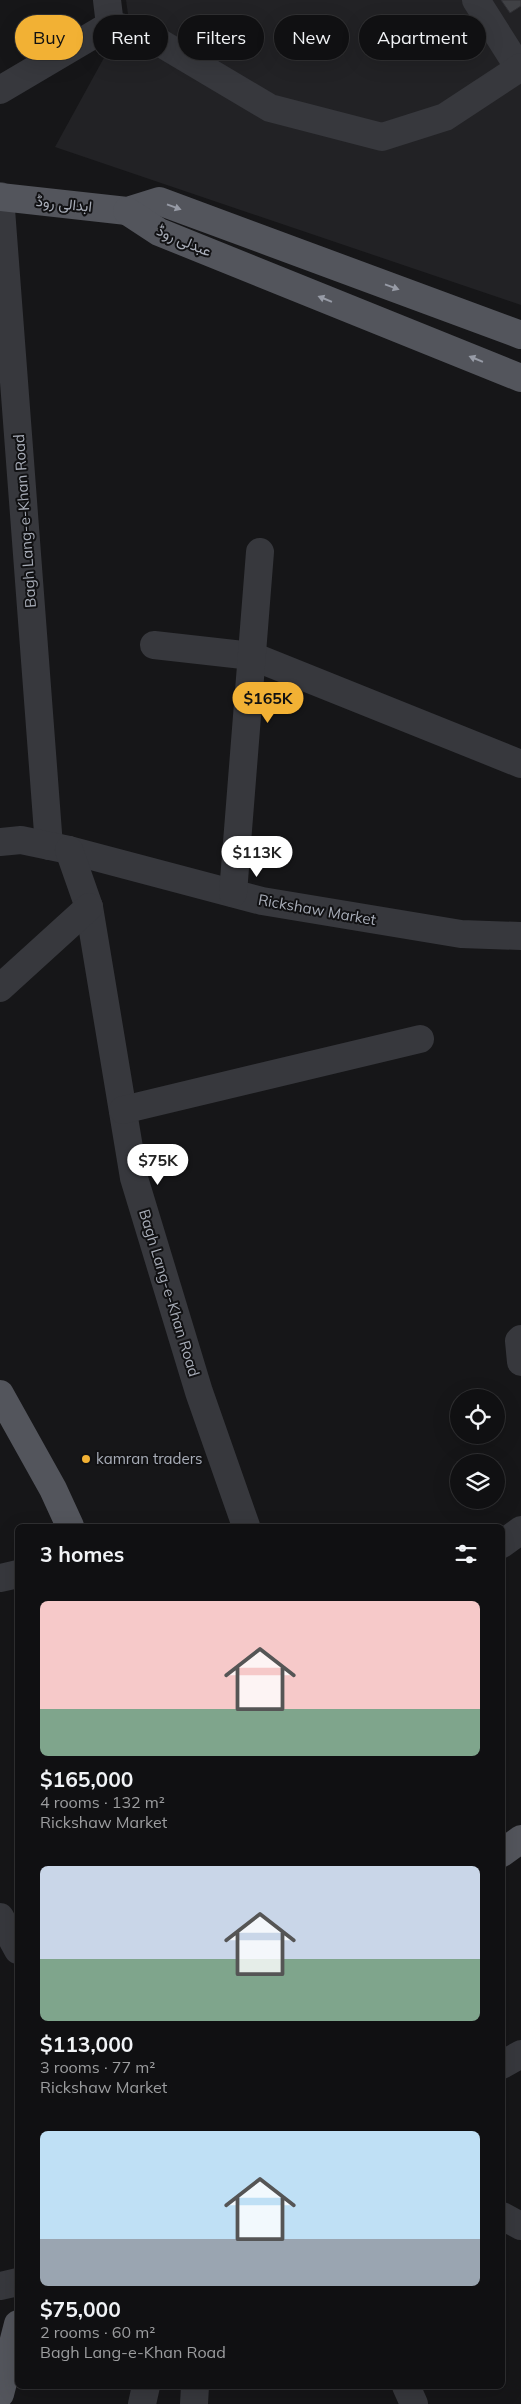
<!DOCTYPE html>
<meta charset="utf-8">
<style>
body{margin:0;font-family:Mulish,Vazirmatn,sans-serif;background:#19191b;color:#f1f3f6;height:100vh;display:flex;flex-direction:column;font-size:19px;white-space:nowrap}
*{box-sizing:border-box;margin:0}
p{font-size:16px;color:#9c9d9f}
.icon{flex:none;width:28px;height:28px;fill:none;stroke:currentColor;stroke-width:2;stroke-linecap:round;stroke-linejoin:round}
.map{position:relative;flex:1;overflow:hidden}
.details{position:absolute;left:15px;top:1524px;width:490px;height:865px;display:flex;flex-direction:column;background:#101012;border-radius:8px;box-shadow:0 5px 20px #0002,0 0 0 1px #303032}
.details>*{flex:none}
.top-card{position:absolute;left:15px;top:15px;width:491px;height:45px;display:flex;gap:10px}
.fabs{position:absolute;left:450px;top:1389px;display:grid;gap:10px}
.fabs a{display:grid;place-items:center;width:55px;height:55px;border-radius:50%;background:#101012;box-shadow:0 5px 20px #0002,0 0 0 1px #303032;font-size:25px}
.price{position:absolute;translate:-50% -42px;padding:0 11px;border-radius:18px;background:#fff;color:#222;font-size:16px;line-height:32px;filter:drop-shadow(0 1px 2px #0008)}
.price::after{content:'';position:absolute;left:50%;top:30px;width:15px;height:11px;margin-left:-8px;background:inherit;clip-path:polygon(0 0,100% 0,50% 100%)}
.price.current{background:#f2b134;color:#111}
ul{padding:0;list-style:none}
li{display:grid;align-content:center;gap:10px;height:265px;padding:0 25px}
li span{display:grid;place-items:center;height:155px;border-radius:8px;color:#555}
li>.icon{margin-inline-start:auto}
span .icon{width:90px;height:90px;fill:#fffc;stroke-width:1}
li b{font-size:21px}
h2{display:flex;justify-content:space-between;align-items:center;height:60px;padding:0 25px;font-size:21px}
.chip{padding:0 18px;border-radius:22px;background:#101012;box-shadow:0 5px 20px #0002,0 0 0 1px #303032;font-size:18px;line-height:45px}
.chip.current{background:#f2b134;color:#111}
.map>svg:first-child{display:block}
</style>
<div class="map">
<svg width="521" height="2404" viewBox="0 0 521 2404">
<rect width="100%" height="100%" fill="#161618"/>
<polygon fill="#222225" points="126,0 521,0 521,305 55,147 128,14"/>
<polygon fill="#404145" stroke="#303034" points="501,0 521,0 521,6 510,13"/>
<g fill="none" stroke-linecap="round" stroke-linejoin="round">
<g stroke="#37383d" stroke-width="28">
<polyline points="107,0 110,25"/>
<polyline points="476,0 519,68"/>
<polyline points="0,90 110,25 142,32 270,108 382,137 445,117 521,67"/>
<polyline points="0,196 49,846"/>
<polyline points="154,645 252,656 521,764"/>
<polyline points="0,842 21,840 69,850 262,901 461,934 521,936"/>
<polyline points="69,850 89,907 134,1178 199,1392 246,1526"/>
<polyline points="233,893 260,552"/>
<polyline points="0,988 89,907"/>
<polyline points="123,1110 420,1039"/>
<polyline points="521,1339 519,1341 521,1362"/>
<polyline points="502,1544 521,1530"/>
<polyline points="0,1578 18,1574"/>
<polyline points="0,1917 18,1950"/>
<polyline points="502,2065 521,2054"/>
<polyline points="502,2216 521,2226"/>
<polyline points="0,2286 18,2282"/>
<polyline points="406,2386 414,2404"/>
<polyline points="142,2404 146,2386"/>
<polyline points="194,2404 195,2386"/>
</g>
<g stroke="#53555c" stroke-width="28">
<polyline points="0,197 127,211 159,201 521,335"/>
<polyline points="127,211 159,232 521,378"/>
<polyline points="0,1394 53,1489 70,1526"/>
<polyline points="502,1853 521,1839"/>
<polyline points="0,2394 18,2324"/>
</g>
</g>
<defs><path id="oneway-solid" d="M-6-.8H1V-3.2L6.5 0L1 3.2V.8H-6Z" transform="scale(1.25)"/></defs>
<g fill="#979ba6">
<use href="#oneway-solid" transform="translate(174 207) rotate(20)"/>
<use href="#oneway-solid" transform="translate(392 287) rotate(20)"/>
<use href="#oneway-solid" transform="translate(325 299) rotate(-158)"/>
<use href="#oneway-solid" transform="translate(476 359) rotate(-158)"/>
</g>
<circle fill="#f2b134" stroke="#111113" stroke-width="2" cx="86" cy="1459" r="5"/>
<g text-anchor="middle" stroke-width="4" stroke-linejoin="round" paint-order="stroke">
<g font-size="15" fill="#a8adb8" stroke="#111113">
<text transform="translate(64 204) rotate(6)" y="5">ابدالی روڈ</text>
<text transform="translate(184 241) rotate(23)" y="5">عبدلی روڈ</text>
<text transform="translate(25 521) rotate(-94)" y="5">Bagh Lang-e-Khan Road</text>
<text transform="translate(317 910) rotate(10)" y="5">Rickshaw Market</text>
<text transform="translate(169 1293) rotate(73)" y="5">Bagh Lang-e-Khan Road</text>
</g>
<g font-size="15" fill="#a8adb8" stroke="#111113" text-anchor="start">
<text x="96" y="1464">kamran traders</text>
</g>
</g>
</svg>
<div class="fabs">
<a><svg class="icon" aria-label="locate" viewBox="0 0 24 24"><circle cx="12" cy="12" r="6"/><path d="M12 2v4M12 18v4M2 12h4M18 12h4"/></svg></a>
<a><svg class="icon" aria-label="layers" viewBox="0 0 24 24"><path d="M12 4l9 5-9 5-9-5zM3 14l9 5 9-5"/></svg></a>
</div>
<b class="price current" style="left:268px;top:724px">$165K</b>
<b class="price" style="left:257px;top:878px">$113K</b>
<b class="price" style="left:158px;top:1186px">$75K</b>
<div class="top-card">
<a class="chip current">Buy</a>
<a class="chip">Rent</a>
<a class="chip">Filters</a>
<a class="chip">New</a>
<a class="chip">Apartment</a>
</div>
<section class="details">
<h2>3 homes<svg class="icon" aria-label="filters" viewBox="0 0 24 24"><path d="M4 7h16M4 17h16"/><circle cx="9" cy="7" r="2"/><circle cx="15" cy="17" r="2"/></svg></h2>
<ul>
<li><span style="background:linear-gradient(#f6c9c9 70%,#7fa58c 0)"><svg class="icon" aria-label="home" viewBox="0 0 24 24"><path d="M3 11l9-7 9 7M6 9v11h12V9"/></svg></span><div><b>$165,000</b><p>4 rooms · 132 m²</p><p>Rickshaw Market</p></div></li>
<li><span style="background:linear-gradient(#c9d6e8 60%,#7fa58c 0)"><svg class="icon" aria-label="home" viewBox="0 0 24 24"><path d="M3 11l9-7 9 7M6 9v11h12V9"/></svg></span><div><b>$113,000</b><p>3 rooms · 77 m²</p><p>Rickshaw Market</p></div></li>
<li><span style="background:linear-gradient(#bfe0f5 70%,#9aa5b1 0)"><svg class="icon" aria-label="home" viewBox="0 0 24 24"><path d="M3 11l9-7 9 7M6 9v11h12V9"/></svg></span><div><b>$75,000</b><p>2 rooms · 60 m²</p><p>Bagh Lang-e-Khan Road</p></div></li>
</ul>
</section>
</div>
